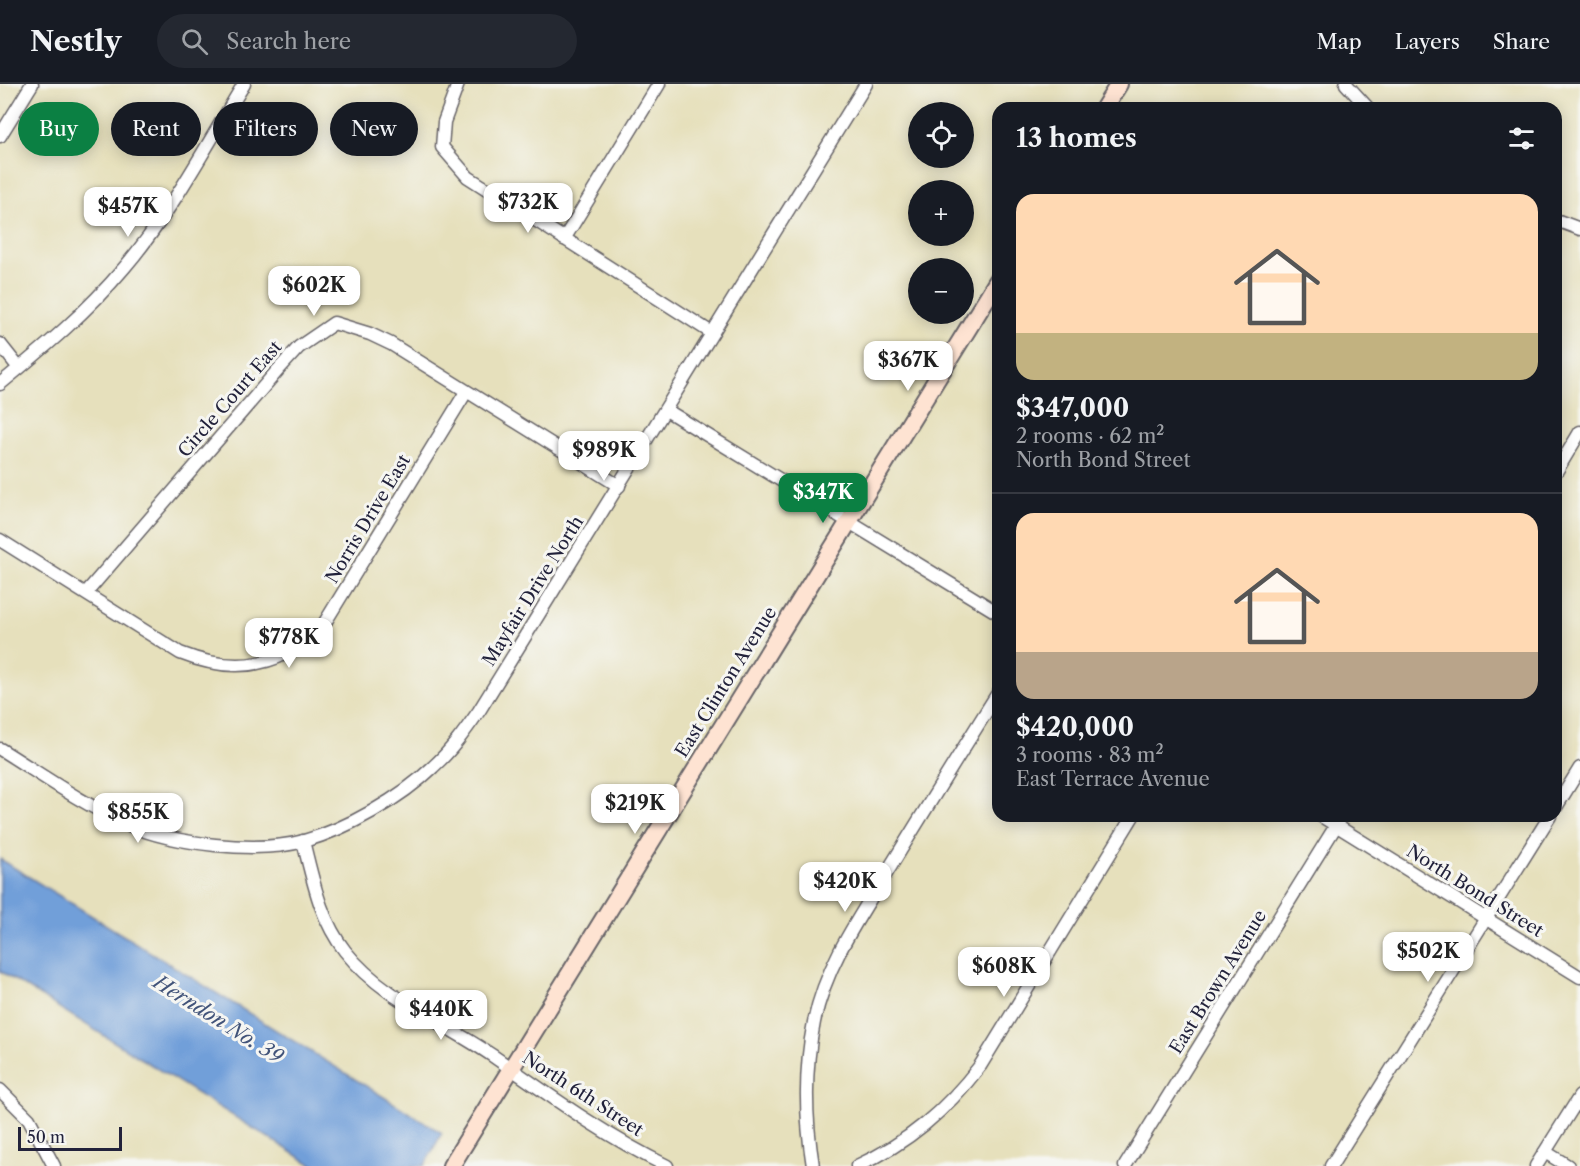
<!DOCTYPE html>
<meta charset="utf-8">
<style>
body{margin:0;font-family:"Libre Caslon Text",serif;background:#242831;color:#f1f3f6;height:100vh;display:flex;flex-direction:column;font-size:22px;white-space:nowrap}
*{box-sizing:border-box;margin:0}
p{font-size:20px;color:#9ea1a6}
.icon{flex:none;width:33px;height:33px;fill:none;stroke:currentColor;stroke-width:2;stroke-linecap:round;stroke-linejoin:round}
.map{position:relative;flex:1;overflow:hidden}
.sheet{position:absolute;left:992px;top:18px;width:570px;height:720px;display:flex;flex-direction:column;background:#171b24;border-radius:18px;box-shadow:0 3px 15px #0003}
.sheet>*{flex:none}
.banner{position:absolute;left:18px;top:18px;width:570px;height:54px;display:flex;gap:12px}
.fabs{position:absolute;left:908px;top:18px;display:grid;gap:12px}
.fabs a{display:grid;place-items:center;width:66px;height:66px;border-radius:50%;background:#171b24;box-shadow:0 3px 15px #0003;font-size:30px}
.scale{position:absolute;left:18px;bottom:15px;width:104px;box-sizing:border-box;padding-left:6px;border:3px solid #22223b;border-top:0;font-size:16px;line-height:21px;white-space:nowrap;color:#22223b;-webkit-text-stroke:4px #f6f6f2;paint-order:stroke}
.price{position:absolute;translate:-50% -51px;padding:0 14px;border-radius:12px;background:#fff;color:#222;font-size:20px;line-height:39px;filter:drop-shadow(0 2px 3px #0008)}
.price::after{content:'';position:absolute;left:50%;top:36px;width:18px;height:14px;margin-left:-9px;background:inherit;clip-path:polygon(0 0,100% 0,50% 100%)}
.price.current{background:#0b8043;color:#fff}
ul{padding:0;list-style:none}
li{display:grid;align-content:center;gap:12px;height:318px;padding:0 24px}
li+li{border-top:2px solid #363941}
li span{display:grid;place-items:center;height:186px;border-radius:18px;color:#555}
li>.icon{margin-inline-start:auto}
span .icon{width:108px;height:108px;fill:#fffc;stroke-width:1}
li b{font-size:26px}
h2{display:flex;justify-content:space-between;align-items:center;height:72px;padding:0 24px;font-size:26px}
.pill{padding:0 21px;border-radius:27px;background:#171b24;box-shadow:0 3px 15px #0003;font-size:21px;line-height:54px}
.pill.current{background:#0b8043;color:#fff}
header{display:flex;align-items:center;gap:36px;box-sizing:border-box;height:84px;padding:0 30px;background:#171b24;border-bottom:2px solid #363941}
header strong{font-size:28px}
nav{display:flex;gap:33px;margin-inline-start:auto;font-size:21px}
.search{width:420px;height:54px;background:#242831;display:flex;align-items:center;gap:15px;box-sizing:border-box;padding:0 21px;border-radius:33px;color:#9ea1a6;font-size:22px}
.map>svg:first-child{display:block}
</style>
<header>
<strong>Nestly</strong>
<div class="search"><svg class="icon" aria-label="search" viewBox="0 0 24 24"><circle cx="10" cy="10" r="6"/><path d="M15 15l6 6"/></svg>Search here</div>
<nav><a>Map</a><a>Layers</a><a>Share</a></nav>
</header>
<div class="map">
<svg width="1580" height="1082" viewBox="0 0 1580 1082">
<rect width="100%" height="100%" fill="#f6f6f2"/>
<filter id="ink" filterUnits="userSpaceOnUse"><feTurbulence type="fractalNoise" baseFrequency=".0167" numOctaves="2"/><feDisplacementMap in="SourceGraphic" scale="12" xChannelSelector="R" yChannelSelector="G"/><feConvolveMatrix kernelMatrix="1 2 1 2 8 2 1 2 1" color-interpolation-filters="sRGB"/></filter>
<filter id="wash" filterUnits="userSpaceOnUse"><feTurbulence type="fractalNoise" baseFrequency=".008" numOctaves="4" result="noise"/><feDisplacementMap in="SourceGraphic" scale="24" xChannelSelector="R" yChannelSelector="G"/><feGaussianBlur stdDeviation="1.35" result="paint"/><feColorMatrix in="noise" values="0 0 0 0 0 0 0 0 0 0 0 0 0 0 0 0 0 1.4 0 .05"/><feComposite in="paint" operator="in"/></filter>
<g filter="url(#wash)">
<rect width="100%" height="100%" fill="#e6e0bc"/>
<polygon fill="#719fd9" stroke="#4a608a" stroke-width="1.5" points="0,775 442,1049 424,1082 314,1082 0,887"/>
</g>
<g filter="url(#ink)">
<g fill="none" stroke-linecap="round" stroke-linejoin="round">
<g stroke="#676468" stroke-width="15">
<g id="street">
<polyline points="458,0 444,38 442,63 468,93 712,249"/>
<polyline points="1346,0 1368,24"/>
<polyline points="0,52 32,0"/>
<polyline points="1556,136 1580,145"/>
<polyline points="564,155 659,0"/>
<polyline points="0,260 19,284"/>
<path d="M0,300C44,264 87,228 124,184C171,129 206,62 244,0"/>
<polyline points="666,326 998,529"/>
<polyline points="1556,388 1580,348"/>
<path d="M0,456L180,569C235,591 283,584 324,540L466,308"/>
<polyline points="86,509 278,286 299,263 334,239 370,250 391,260 619,402"/>
<path d="M0,665C42,691 84,721 129,741C173,760 257,770 304,757C347,745 401,714 433,683C451,667 465,647 479,627L866,0"/>
<polyline points="1556,723 1580,684"/>
<polyline points="1321,732 1580,893"/>
<path d="M303,757C313,796 320,835 345,867C383,915 444,938 493,972C549,1011 605,1052 667,1082"/>
<polyline points="0,1006 29,1035 54,1082"/>
<polyline points="1545,1068 1568,1082"/>
<path d="M813,1082C805,1033 804,987 814,938C826,879 862,829 892,780C927,723 962,666 998,609"/>
<path d="M857,1082C908,1059 946,1026 980,982L1133,732"/>
<polyline points="1125,1082 1342,732"/>
<polyline points="1331,1082 1550,732"/>
<polyline points="1536,1082 1580,1012"/>
</g>
</g>
<g stroke="#676468" stroke-width="20">
<g id="secondary">
<polyline points="1104,24 1119,0"/>
<polyline points="451,1082 998,196"/>
</g>
</g>
<use href="#street" stroke="#fff" stroke-width="12"/>
<use href="#secondary" stroke="#fee3d2" stroke-width="16"/>
</g>
</g>
<g text-anchor="middle" stroke-width="6" stroke-linejoin="round" paint-order="stroke">
<g font-size="18" fill="#22223b" stroke="#f6f6f2">
<text transform="translate(230 315) rotate(-49)" y="6">Circle Court East</text>
<text transform="translate(368 435) rotate(-59)" y="6">Norris Drive East</text>
<text transform="translate(533 507) rotate(-58)" y="6">Mayfair Drive North</text>
<text transform="translate(726 598) rotate(-58)" y="6">East Clinton Avenue</text>
<text transform="translate(1475 807) rotate(32)" y="6">North Bond Street</text>
<text transform="translate(1218 898) rotate(-58)" y="6">East Brown Avenue</text>
<text transform="translate(583 1010) rotate(33)" y="6">North 6th Street</text>
</g>
<g font-size="20" font-style="italic" fill="#42547a" stroke="#f6f6f2">
<text transform="translate(218 935) rotate(32)" y="7">Herndon No. 39</text>
</g>
</g>
</svg>
<div class="fabs">
<a><svg class="icon" aria-label="locate" viewBox="0 0 24 24"><circle cx="12" cy="12" r="6"/><path d="M12 2v4M12 18v4M2 12h4M18 12h4"/></svg></a>
<a>+</a>
<a>−</a>
</div>
<div class="scale">50 m</div>
<b class="price" style="left:528px;top:150px">$732K</b>
<b class="price" style="left:128px;top:154px">$457K</b>
<b class="price" style="left:314px;top:233px">$602K</b>
<b class="price" style="left:908px;top:308px">$367K</b>
<b class="price" style="left:604px;top:398px">$989K</b>
<b class="price current" style="left:823px;top:440px">$347K</b>
<b class="price" style="left:289px;top:585px">$778K</b>
<b class="price" style="left:635px;top:751px">$219K</b>
<b class="price" style="left:138px;top:760px">$855K</b>
<b class="price" style="left:845px;top:829px">$420K</b>
<b class="price" style="left:1428px;top:899px">$502K</b>
<b class="price" style="left:1004px;top:914px">$608K</b>
<b class="price" style="left:441px;top:957px">$440K</b>
<div class="banner">
<a class="pill current">Buy</a>
<a class="pill">Rent</a>
<a class="pill">Filters</a>
<a class="pill">New</a>
</div>
<section class="sheet">
<h2>13 homes<svg class="icon" aria-label="filters" viewBox="0 0 24 24"><path d="M4 7h16M4 17h16"/><circle cx="9" cy="7" r="2"/><circle cx="15" cy="17" r="2"/></svg></h2>
<ul>
<li><span style="background:linear-gradient(#ffd9b3 75%,#c2b280 0)"><svg class="icon" aria-label="home" viewBox="0 0 24 24"><path d="M3 11l9-7 9 7M6 9v11h12V9"/></svg></span><div><b>$347,000</b><p>2 rooms · 62 m²</p><p>North Bond Street</p></div></li>
<li><span style="background:linear-gradient(#ffd9b3 75%,#b9a48a 0)"><svg class="icon" aria-label="home" viewBox="0 0 24 24"><path d="M3 11l9-7 9 7M6 9v11h12V9"/></svg></span><div><b>$420,000</b><p>3 rooms · 83 m²</p><p>East Terrace Avenue</p></div></li>
</ul>
</section>
</div>
